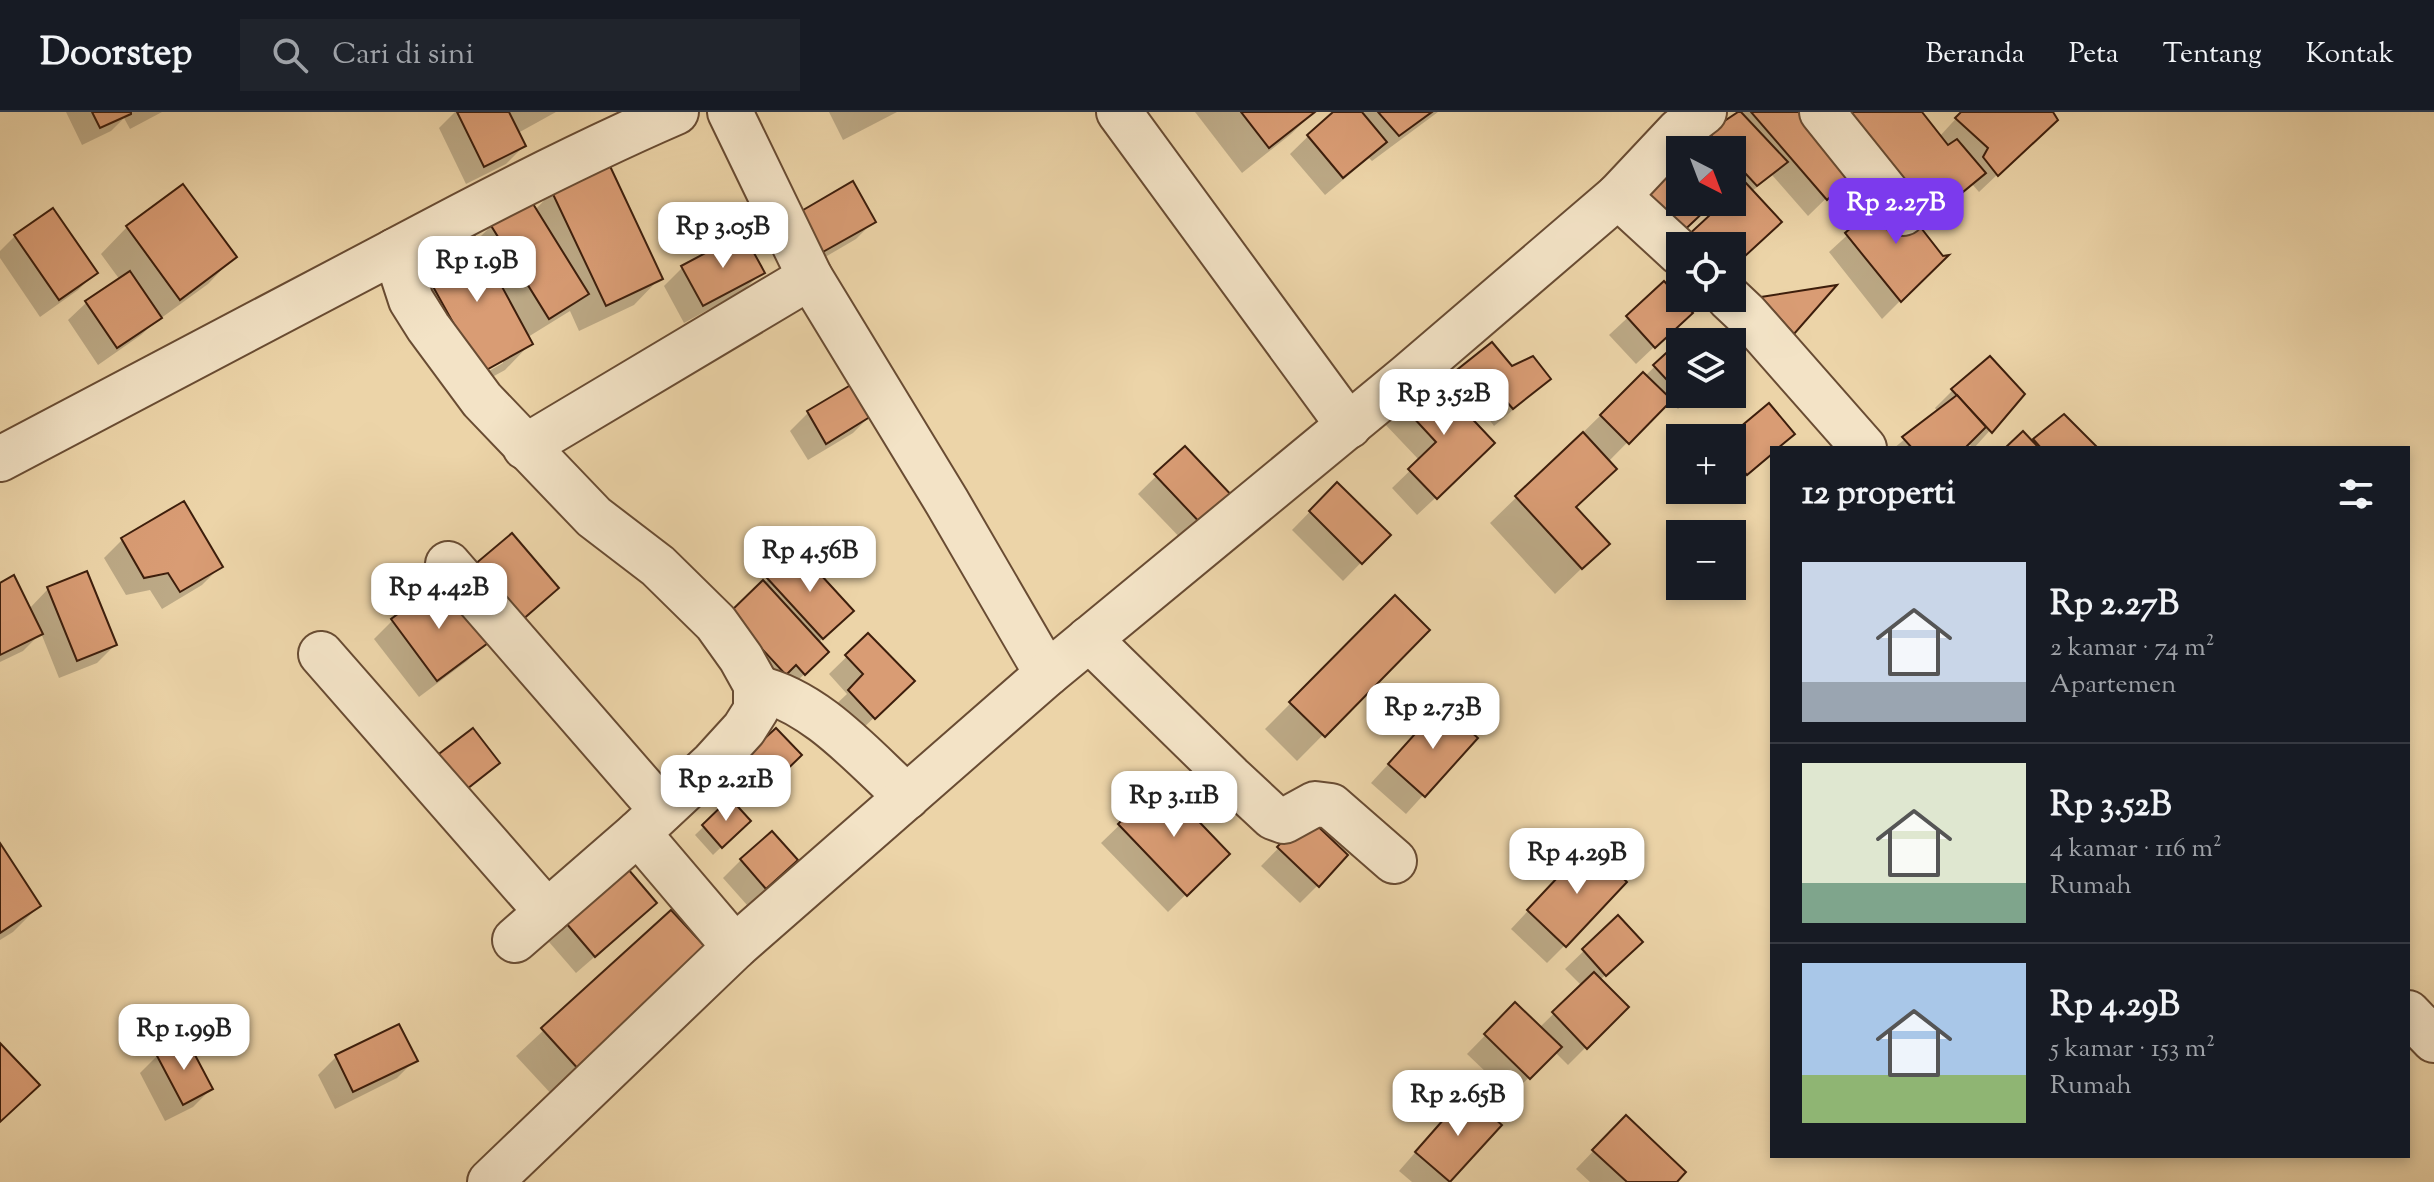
<!DOCTYPE html>
<html lang="id">
<meta charset="utf-8">
<style>
body{margin:0;font-family:"Sorts Mill Goudy",serif;background:#20242c;color:#f1f3f6;height:100vh;display:flex;flex-direction:column;font-size:30px;white-space:nowrap}
*{box-sizing:border-box;margin:0}
p{font-size:26px;color:#9ea1a6}
.icon{flex:none;width:44px;height:44px;fill:none;stroke:currentColor;stroke-width:2;stroke-linecap:round;stroke-linejoin:round}
.map{position:relative;flex:1;overflow:hidden}
.panel{position:absolute;left:1770px;top:334px;width:640px;height:712px;display:flex;flex-direction:column;background:#171b24;border-radius:0px;box-shadow:0 4px 12px #0003}
.panel>*{flex:none}
.needle{width:52px;rotate:138deg}
.tools{position:absolute;left:1666px;top:24px;display:grid;gap:16px}
.tools a{display:grid;place-items:center;width:80px;height:80px;border-radius:0px;background:#171b24;box-shadow:0 4px 12px #0003;font-size:40px}
.price{position:absolute;translate:-50% -68px;padding:0 18px;border-radius:16px;background:#fff;color:#222;font-size:26px;line-height:52px;filter:drop-shadow(0 2px 4px #0008)}
.price::after{content:'';position:absolute;left:50%;top:48px;width:24px;height:18px;margin-left:-12px;background:inherit;clip-path:polygon(0 0,100% 0,50% 100%)}
.price.on{background:#7c3aed;color:#fff}
ul{padding:0;list-style:none}
li{display:flex;align-items:center;gap:24px;height:200px;padding:0 32px}
li+li{border-top:2px solid #363941}
li span{display:grid;place-items:center;flex:none;width:224px;height:160px;border-radius:0px;color:#555}
li>.icon{margin-inline-start:auto}
span .icon{width:96px;height:96px;fill:#fffc;stroke-width:1}
li b{font-size:34px}
h2{display:flex;justify-content:space-between;align-items:center;height:96px;padding:0 32px;font-size:34px}
header{display:flex;align-items:center;gap:48px;box-sizing:border-box;height:112px;padding:0 40px;background:#171b24;border-bottom:2px solid #363941}
header strong{font-size:38px}
nav{display:flex;gap:44px;margin-inline-start:auto;font-size:28px}
.search{width:560px;height:72px;background:#20242c;display:flex;align-items:center;gap:20px;box-sizing:border-box;padding:0 28px;border-radius:0px;color:#9ea1a6;font-size:30px}
.map>svg:first-child{display:block}
</style>
<header>
<strong>Doorstep</strong>
<div class="search"><svg class="icon" aria-label="search" viewBox="0 0 24 24"><circle cx="10" cy="10" r="6"/><path d="M15 15l6 6"/></svg>Cari di sini</div>
<nav><a>Beranda</a><a>Peta</a><a>Tentang</a><a>Kontak</a></nav>
</header>
<div class="map">
<svg width="2434" height="1070" viewBox="0 0 2434 1070">
<rect width="100%" height="100%" fill="#ecd4a8"/>
<filter id="stains"><feTurbulence type="fractalNoise" baseFrequency=".0025" numOctaves="4"/><feColorMatrix values="0 0 0 0 .2 0 0 0 0 .09 0 0 0 0 .02 0 0 0 .5 -.17"/></filter>
<radialGradient id="worn" r=".72"><stop offset=".6" stop-color="#630" stop-opacity="0"/><stop offset="1" stop-color="#630" stop-opacity=".3"/></radialGradient>
<g fill="#0003" fill-rule="evenodd">
<polygon points="66,0 162,0 130,17 124,6 111,19 82,33"/>
<polygon points="455,0 556,0 518,21 524,34 506,52 466,72 439,16"/>
<polygon points="829,0 897,0 843,28"/>
<polygon points="1195,0 1314,0 1291,22 1242,61"/>
<polygon points="1333,0 1438,0 1372,49 1369,46 1325,83 1290,42"/>
<polygon points="1738,0 1919,0 1939,25 1962,0 2051,0 2037,25 1979,80 1972,72 1920,118 1942,147 1882,207 1829,140 1878,95 1849,64 1808,104 1772,63 1751,80 1732,155 1727,90 1732,90 1732,38 1693,38"/>
<path d="M552,80L660,166L634,193L579,219L570,199L528,225L531,231L505,258L454,286L422,154L475,130L491,114L535,98ZM503,247V251L473,268Z"/>
<polygon points="874,109 856,127 803,158 781,120"/>
<polygon points="127,115 234,145 208,172 153,212 141,223 98,253 68,208 86,191 120,168 101,142"/>
<polygon points="15,124 96,160 78,178 40,205 0,146 0,139"/>
<polygon points="682,156 762,160 744,178 684,211 664,174"/>
<polygon points="1664,172 1672,218 1636,252 1609,223"/>
<polygon points="1675,235 1680,241 1680,282 1694,282 1678,297 1669,288 1608,350 1574,396 1607,432 1555,482 1490,411 1643,262 1645,264"/>
<polygon points="1511,256 1549,267 1494,314 1483,299 1471,308 1475,349 1417,403 1392,376 1420,349 1383,310 1429,264 1441,276 1455,262"/>
<polygon points="1953,278 2023,282 1974,336 1967,331 1963,336 1894,336 1938,300 1935,296"/>
<polygon points="808,301 871,303 853,321 808,348 790,319"/>
<polygon points="1792,322 1778,336 1772,336 1772,342 1732,376 1732,326 1730,326"/>
<polygon points="1185,336 1233,388 1187,433 1138,382"/>
<polygon points="1337,372 1388,423 1343,469 1292,418"/>
<polygon points="183,392 220,455 202,473 162,497 150,478 126,483 104,446 122,428"/>
<polygon points="798,440 833,517 818,531 809,558 786,579 712,520"/>
<polygon points="440,472 485,531 467,549 419,585 374,527 392,509"/>
<polygon points="0,473 29,497 48,477 115,533 97,551 59,566 41,521 23,539 0,550"/>
<polygon points="1395,486 1427,518 1297,649 1265,617"/>
<polygon points="868,524 912,569 856,623 831,597 847,582 829,562"/>
<polygon points="1423,614 1475,626 1406,702 1371,671"/>
<polygon points="776,619 799,643 764,677 741,652"/>
<polygon points="1161,673 1227,742 1168,800 1101,731"/>
<polygon points="730,689 748,709 713,743 695,723"/>
<polygon points="1307,707 1318,773 1300,791 1261,754"/>
<polygon points="0,734 39,794 13,820 0,828"/>
<polygon points="741,748 777,766 747,793 723,766"/>
<polygon points="1570,754 1565,833 1547,851 1511,817"/>
<polygon points="628,760 637,808 576,861 549,830"/>
<polygon points="671,800 708,841 554,985 516,944"/>
<polygon points="1618,806 1622,848 1600,868 1626,895 1568,953 1554,939 1511,984 1467,942 1515,893 1539,916 1582,874 1565,857"/>
<polygon points="158,943 211,977 193,995 165,1009 140,961"/>
<polygon points="336,945 415,948 397,966 335,997 318,963"/>
<polygon points="1448,1003 1499,1014 1450,1070 1412,1070 1399,1059"/>
<polygon points="1626,1005 1674,1070 1590,1070 1576,1057"/>
</g>
<g fill="#d99c74" stroke="#3d1e0c" stroke-width="2">
<polygon points="92,0 131,0 131,2 100,16"/>
<polygon points="457,0 509,0 526,34 484,55"/>
<polygon points="1241,0 1315,0 1269,36"/>
<polygon points="1333,0 1362,0 1387,30 1343,66 1307,23"/>
<polygon points="1378,0 1432,0 1399,24"/>
<polygon points="1738,0 1741,0 1788,50 1757,74 1732,47 1732,38 1724,38 1708,20"/>
<polygon points="1751,0 1799,0 1854,62 1827,88"/>
<polygon points="1841,0 1922,0 1948,33 1957,27 1986,61 1935,103"/>
<polygon points="1961,0 2053,0 2058,8 1998,64 1983,45 1988,36 1955,6"/>
<polygon points="1666,47 1680,62 1680,90 1705,90 1709,95 1676,126 1632,80"/>
<polygon points="609,52 663,167 606,194 551,78"/>
<polygon points="853,69 876,110 821,141 798,101"/>
<polygon points="1745,70 1782,110 1732,156 1732,134 1691,134 1685,126 1724,90 1732,90 1732,82"/>
<polygon points="183,72 237,145 180,188 126,114"/>
<polygon points="1893,80 1943,144 1949,143 1901,190 1845,121"/>
<polygon points="530,87 589,182 549,207 490,112"/>
<polygon points="53,96 98,161 59,188 14,123"/>
<polygon points="743,121 765,161 703,194 681,154"/>
<polygon points="474,123 533,232 481,261 421,153"/>
<polygon points="130,159 162,206 117,236 85,189"/>
<polygon points="1664,169 1693,201 1655,236 1626,204"/>
<polygon points="1837,173 1794,222 1761,185"/>
<polygon points="1492,230 1512,254 1533,244 1551,267 1513,297 1501,283 1482,297 1453,261"/>
<polygon points="1675,233 1680,238 1680,282 1653,253"/>
<polygon points="1990,244 2025,282 1992,321 1951,277"/>
<polygon points="1643,260 1672,288 1629,332 1600,303"/>
<polygon points="1430,262 1495,331 1437,387 1408,357 1436,330 1399,290"/>
<polygon points="854,271 873,303 826,332 807,299"/>
<polygon points="1957,283 1986,315 1965,336 1912,336 1902,325"/>
<polygon points="1769,291 1795,322 1778,336 1772,336 1772,342 1747,363 1732,346 1732,326 1727,326"/>
<polygon points="2064,302 2098,336 2041,336 2033,327"/>
<polygon points="2023,319 2039,336 2005,336"/>
<polygon points="1583,320 1617,357 1576,395 1610,432 1582,457 1515,384"/>
<polygon points="1185,334 1236,388 1206,417 1154,362"/>
<polygon points="1337,370 1391,423 1362,452 1309,399"/>
<polygon points="184,389 223,455 180,480 168,461 144,466 121,426"/>
<polygon points="512,421 559,476 521,509 474,453"/>
<polygon points="798,438 854,499 823,527 767,466"/>
<polygon points="87,459 117,533 77,549 47,475"/>
<polygon points="14,463 43,522 0,543 0,471"/>
<polygon points="763,468 829,540 805,563 796,553 786,563 729,501"/>
<polygon points="441,470 488,531 437,569 391,507"/>
<polygon points="1395,483 1430,518 1325,625 1289,590"/>
<polygon points="868,521 915,569 875,607 848,578 863,562 845,543"/>
<polygon points="1441,593 1478,626 1425,685 1388,652"/>
<polygon points="473,616 500,651 458,684 431,648"/>
<polygon points="776,616 802,643 774,670 748,642"/>
<polygon points="1161,670 1230,742 1187,784 1118,712"/>
<polygon points="730,686 751,709 722,736 702,713"/>
<polygon points="1307,704 1348,743 1319,775 1277,735"/>
<polygon points="772,719 798,748 766,777 740,747"/>
<polygon points="0,731 41,794 0,821"/>
<polygon points="1588,733 1627,770 1566,835 1527,798"/>
<polygon points="628,757 657,791 595,845 566,811"/>
<polygon points="671,798 711,841 581,960 541,916"/>
<polygon points="1618,803 1643,830 1606,864 1582,837"/>
<polygon points="1594,860 1629,895 1587,937 1552,900"/>
<polygon points="1515,890 1562,935 1530,967 1484,922"/>
<polygon points="399,912 418,949 353,980 335,943"/>
<polygon points="186,926 213,977 183,993 156,942"/>
<polygon points="0,931 40,973 0,1010"/>
<polygon points="1466,982 1502,1013 1450,1070 1415,1040"/>
<polygon points="1626,1003 1686,1060 1677,1070 1627,1070 1592,1038"/>
</g>
<g fill="none" stroke-linecap="round" stroke-linejoin="round">
<g stroke="#694c33" stroke-width="48">
<g id="minor">
<polyline points="730,0 810,165 947,390 1047,562"/>
<polyline points="1119,0 1349,314"/>
<polyline points="1822,0 1903,101"/>
<polyline points="1618,84 1679,19 1704,0"/>
<polyline points="1729,186 1746,202 1864,336"/>
<polyline points="525,335 810,165"/>
<polyline points="0,347 395,139"/>
<polyline points="448,452 662,698"/>
<polyline points="1089,527 1230,665 1273,705 1284,709 1315,692 1331,694 1394,749"/>
<polyline points="321,542 547,800"/>
<path d="M756,576C816,589 863,645 907,685"/>
<polyline points="638,721 735,835"/>
<path d="M515,828L638,721L713,651L744,617L756,598V573L741,546L716,511L658,454L594,405L482,288L428,215L411,188L395,139C488,89 579,42 676,0"/>
<polyline points="2408,901 2434,928"/>
<polyline points="490,1070 735,835 1047,562 1408,264 1618,84 1680,141"/>
</g>
</g>
<use href="#minor" stroke="#f3e3c6" stroke-width="44"/>
</g>
<rect width="100%" height="100%" filter="url(#stains)"/>
<rect width="100%" height="100%" fill="url(#worn)"/>
</svg>
<div class="tools">
<a><svg class="needle" viewBox="-14 -14 28 28"><path d="M0-13l5 13h-10z" fill="#e53935"/><path d="M0 13l5-13h-10z" fill="#9ea1a6"/></svg></a>
<a><svg class="icon" aria-label="locate" viewBox="0 0 24 24"><circle cx="12" cy="12" r="6"/><path d="M12 2v4M12 18v4M2 12h4M18 12h4"/></svg></a>
<a><svg class="icon" aria-label="layers" viewBox="0 0 24 24"><path d="M12 4l9 5-9 5-9-5zM3 14l9 5 9-5"/></svg></a>
<a>+</a>
<a>−</a>
</div>
<b class="price on" style="left:1896px;top:134px">Rp 2.27B</b>
<b class="price" style="left:723px;top:158px">Rp 3.05B</b>
<b class="price" style="left:477px;top:192px">Rp 1.9B</b>
<b class="price" style="left:1444px;top:325px">Rp 3.52B</b>
<b class="price" style="left:810px;top:482px">Rp 4.56B</b>
<b class="price" style="left:439px;top:519px">Rp 4.42B</b>
<b class="price" style="left:1433px;top:639px">Rp 2.73B</b>
<b class="price" style="left:726px;top:711px">Rp 2.21B</b>
<b class="price" style="left:1174px;top:727px">Rp 3.11B</b>
<b class="price" style="left:1577px;top:784px">Rp 4.29B</b>
<b class="price" style="left:184px;top:960px">Rp 1.99B</b>
<b class="price" style="left:1458px;top:1026px">Rp 2.65B</b>
<section class="panel">
<h2>12 properti<svg class="icon" aria-label="filters" viewBox="0 0 24 24"><path d="M4 7h16M4 17h16"/><circle cx="9" cy="7" r="2"/><circle cx="15" cy="17" r="2"/></svg></h2>
<ul>
<li><span style="background:linear-gradient(#c9d6e8 75%,#9aa5b1 0)"><svg class="icon" aria-label="home" viewBox="0 0 24 24"><path d="M3 11l9-7 9 7M6 9v11h12V9"/></svg></span><div><b>Rp 2.27B</b><p>2 kamar · 74 m²</p><p>Apartemen</p></div></li>
<li><span style="background:linear-gradient(#dfe7d0 75%,#7fa58c 0)"><svg class="icon" aria-label="home" viewBox="0 0 24 24"><path d="M3 11l9-7 9 7M6 9v11h12V9"/></svg></span><div><b>Rp 3.52B</b><p>4 kamar · 116 m²</p><p>Rumah</p></div></li>
<li><span style="background:linear-gradient(#a9c7e8 70%,#8fb573 0)"><svg class="icon" aria-label="home" viewBox="0 0 24 24"><path d="M3 11l9-7 9 7M6 9v11h12V9"/></svg></span><div><b>Rp 4.29B</b><p>5 kamar · 153 m²</p><p>Rumah</p></div></li>
</ul>
</section>
</div>
